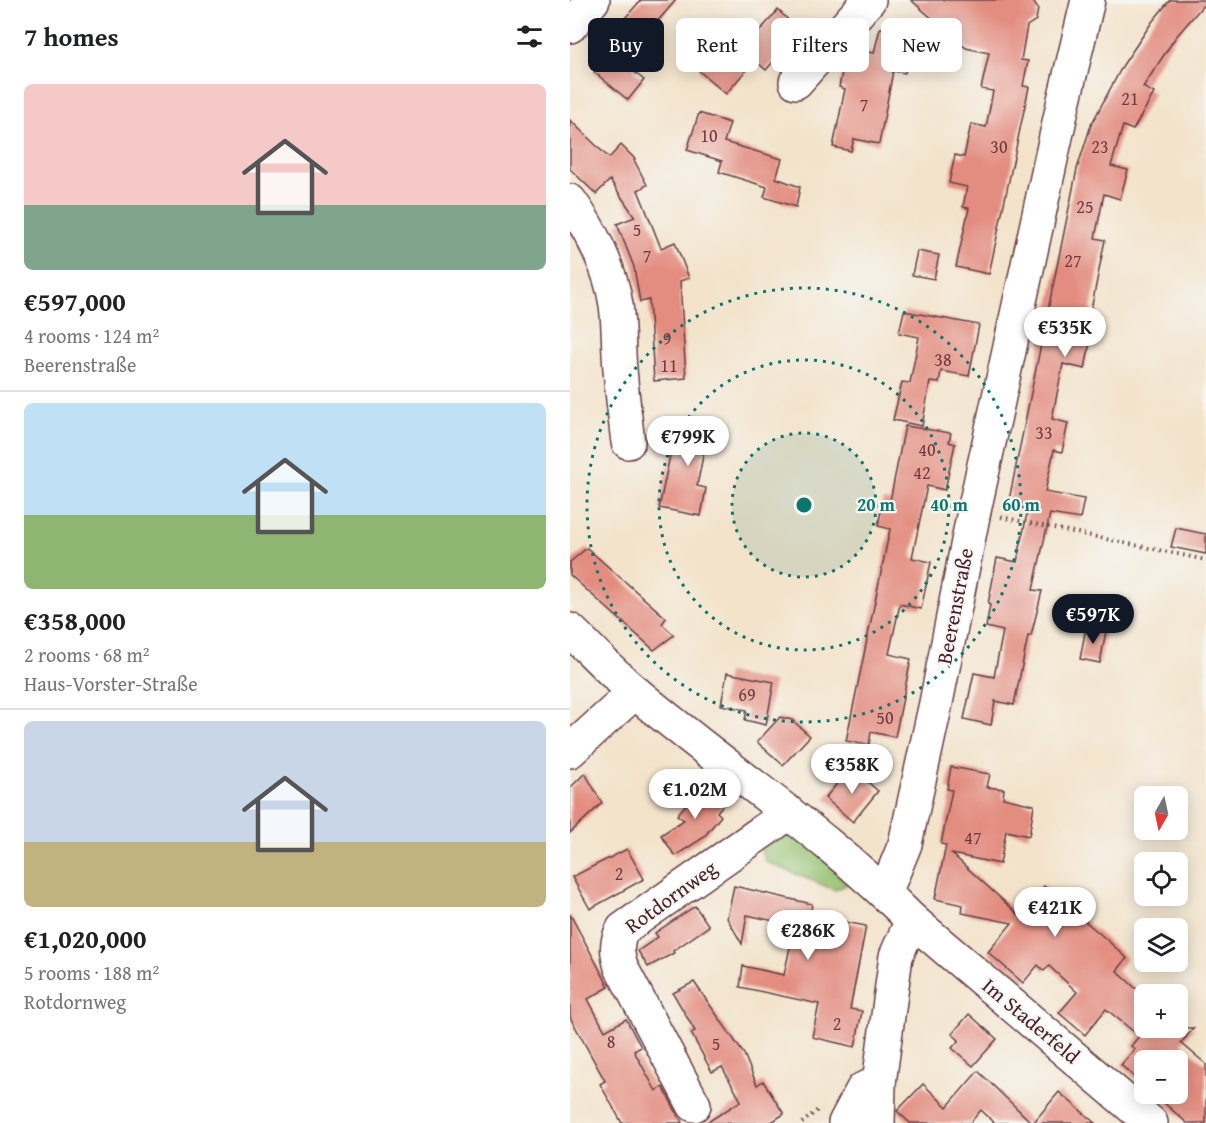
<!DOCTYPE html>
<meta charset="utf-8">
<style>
body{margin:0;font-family:"Gentium Book Plus",serif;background:#f6f6f6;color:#202124;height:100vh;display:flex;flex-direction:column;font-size:22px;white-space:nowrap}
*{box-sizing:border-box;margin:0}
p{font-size:20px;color:#757577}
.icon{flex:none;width:33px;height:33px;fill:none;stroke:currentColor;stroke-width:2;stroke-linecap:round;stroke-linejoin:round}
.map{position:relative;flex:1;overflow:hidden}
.drawer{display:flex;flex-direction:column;background:#fff;width:570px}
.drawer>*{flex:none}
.banner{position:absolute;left:18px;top:18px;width:528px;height:54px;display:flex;gap:12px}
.needle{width:39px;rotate:189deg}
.buttons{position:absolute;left:564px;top:786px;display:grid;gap:12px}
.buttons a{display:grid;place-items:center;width:54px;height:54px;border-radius:9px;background:#fff;box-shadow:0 3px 15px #0003;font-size:30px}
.price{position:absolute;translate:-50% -51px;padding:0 14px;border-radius:21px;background:#fff;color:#222;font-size:20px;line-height:39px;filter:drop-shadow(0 2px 3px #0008)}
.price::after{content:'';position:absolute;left:50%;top:36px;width:18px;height:14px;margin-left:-9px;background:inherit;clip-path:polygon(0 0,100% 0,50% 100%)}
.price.active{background:#111827;color:#fff}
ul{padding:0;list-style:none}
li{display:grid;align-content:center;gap:12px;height:318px;padding:0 24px}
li+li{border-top:2px solid #e0e0e0}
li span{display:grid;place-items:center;height:186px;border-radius:9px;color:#555}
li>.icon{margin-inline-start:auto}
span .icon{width:108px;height:108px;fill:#fffc;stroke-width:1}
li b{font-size:26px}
h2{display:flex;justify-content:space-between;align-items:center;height:72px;padding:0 24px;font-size:26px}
.pill{padding:0 21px;border-radius:9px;background:#fff;box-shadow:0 3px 15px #0003;font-size:21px;line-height:54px}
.pill.active{background:#111827;color:#fff}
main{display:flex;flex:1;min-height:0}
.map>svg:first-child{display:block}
</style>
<main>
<section class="drawer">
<h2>7 homes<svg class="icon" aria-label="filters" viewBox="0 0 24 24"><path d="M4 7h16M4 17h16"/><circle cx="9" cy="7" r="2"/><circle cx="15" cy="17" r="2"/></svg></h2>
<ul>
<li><span style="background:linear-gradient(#f6c9c9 65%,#7fa58c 0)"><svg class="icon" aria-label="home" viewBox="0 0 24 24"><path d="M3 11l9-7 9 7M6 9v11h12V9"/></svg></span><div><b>€597,000</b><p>4 rooms · 124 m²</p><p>Beerenstraße</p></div></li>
<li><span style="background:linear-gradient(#bfe0f5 60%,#8fb573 0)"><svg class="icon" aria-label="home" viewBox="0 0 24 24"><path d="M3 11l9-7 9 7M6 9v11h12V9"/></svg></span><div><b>€358,000</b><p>2 rooms · 68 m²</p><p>Haus-Vorster-Straße</p></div></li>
<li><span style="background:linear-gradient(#c9d6e8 65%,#c2b280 0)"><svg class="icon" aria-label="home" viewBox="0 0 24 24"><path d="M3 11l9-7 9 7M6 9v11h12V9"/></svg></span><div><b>€1,020,000</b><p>5 rooms · 188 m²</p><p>Rotdornweg</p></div></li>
</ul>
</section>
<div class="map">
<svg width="636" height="1123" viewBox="0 0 636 1123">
<rect width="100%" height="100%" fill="#f6f6f2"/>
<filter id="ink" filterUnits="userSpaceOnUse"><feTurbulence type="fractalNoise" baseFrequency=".0167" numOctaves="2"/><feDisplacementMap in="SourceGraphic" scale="12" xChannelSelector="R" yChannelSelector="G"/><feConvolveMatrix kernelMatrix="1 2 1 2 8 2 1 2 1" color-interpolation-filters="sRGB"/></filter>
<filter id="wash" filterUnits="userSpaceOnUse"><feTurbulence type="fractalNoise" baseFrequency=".008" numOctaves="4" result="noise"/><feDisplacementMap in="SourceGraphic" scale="24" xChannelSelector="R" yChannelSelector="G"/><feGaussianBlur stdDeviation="1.35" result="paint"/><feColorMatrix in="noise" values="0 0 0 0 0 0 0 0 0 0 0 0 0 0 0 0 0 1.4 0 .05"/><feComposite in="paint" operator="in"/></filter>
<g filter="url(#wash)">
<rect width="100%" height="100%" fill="#f3e3cb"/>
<polygon fill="#94c170" stroke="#6f704e" stroke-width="1.5" points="223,826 288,879 265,890 196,862 189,845"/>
<g id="blocks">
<g fill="#e38d80">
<polygon points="71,0 106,0 87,22 91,25 63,57 70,63 63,71 74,80 58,100 24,72 56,33 48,26"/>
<polygon points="341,0 462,0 468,9 466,20 457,26 451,60 458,61 453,86 459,87 419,274 386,267 399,208 393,207 397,187 379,183 385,155 394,157 401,124 416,127 423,91 411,89 419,53 396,48"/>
<polygon points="600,0 636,0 636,2 605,38 573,87 584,93 563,130 553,126 541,166 558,170 550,199 534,194 525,238 535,240 518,325 523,326 515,369 493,364 482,419 498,423 492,452 484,450 475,492 514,499 510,519 480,514 463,590 472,591 461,636 458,636 444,705 425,701 421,725 394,719 404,673 424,677 433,631 416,627 420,605 418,604 427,558 447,562 458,509 444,507 439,500 507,169 521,125 553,65 582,22"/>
<polygon points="208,10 230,31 196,70 173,50"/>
<polygon points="310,28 343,33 335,73 323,71 309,144 284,139 281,151 263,147 275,89 269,87 274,63 294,67 298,52 304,53"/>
<polygon points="156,40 183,62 156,94 129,71"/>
<polygon points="129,113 160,123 154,142 212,159 206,178 230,187 226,207 194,197 197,187 149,172 152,161 117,150"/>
<polygon points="0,120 39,158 51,145 65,159 64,160 77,185 68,190 91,248 105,242 119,278 110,281 116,378 84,381 79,300 70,302 64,267 47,224 65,217 40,180 26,194 0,169"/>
<polygon points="347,251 369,255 364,279 342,275"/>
<polygon points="334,311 409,325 399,376 371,371 369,383 360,382 352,426 323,420 332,382 340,383 349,337 329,333"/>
<polygon points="122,417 153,423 145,448 135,446 127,486 136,488 131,516 89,508 106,427 119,430"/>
<polygon points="335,426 381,433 379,442 385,444 375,490 357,486 342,558 361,562 351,609 330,604 319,654 341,659 325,737 301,732 299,745 276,741 320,529 308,526 313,500 320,501"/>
<polygon points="606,528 636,534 636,554 601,547"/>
<polygon points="17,548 96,618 92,624 104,635 84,650 0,575 0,562"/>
<polygon points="516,627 536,631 530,663 510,659"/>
<polygon points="157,673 204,682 196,725 175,720 177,710 151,705"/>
<polygon points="210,717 222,720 240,736 213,765 187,742"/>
<polygon points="281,767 308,791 283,822 255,798"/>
<polygon points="381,767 420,774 417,787 434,789 433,798 464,805 459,836 436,831 430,864 382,854 449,915 474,886 536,939 557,958 547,971 574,996 574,1029 576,1028 624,1028 611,1043 636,1064 636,1123 617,1123 584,1094 608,1094 608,1060 574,1060 574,1086 551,1065 565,1049 561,1046 569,1036 536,1009 515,1035 489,1013 507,992 479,966 474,971 468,965 453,983 418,952 442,923 392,913 393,905 365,899 376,845 371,844 382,790 377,789"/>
<polygon points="15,773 32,803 0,833 0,788"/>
<polygon points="135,782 157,800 147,812 151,816 133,838 105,856 91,835 114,820 107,815"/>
<polygon points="57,849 74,879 20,909 2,877"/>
<polygon points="164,886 242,904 240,915 296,926 280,1009 292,1011 285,1047 242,1037 249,1004 170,987 173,966 214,975 222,938 219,937 222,925 177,915 172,944 157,918"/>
<polygon points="125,906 139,926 103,951 104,953 78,967 68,951 88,937 85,933"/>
<polygon points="0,914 39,987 18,999 35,1031 56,1019 71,1047 64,1051 86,1091 93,1087 112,1123 52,1123 30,1084 35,1081 0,1017"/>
<polygon points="124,982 174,1054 187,1085 193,1081 214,1114 200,1123 136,1123 171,1101 152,1067 142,1072 121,1033 125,1031 103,993"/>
<polygon points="399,1014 427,1039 403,1066 382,1048 389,1040 382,1034"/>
<polygon points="408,1071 462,1123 425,1123 411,1110 400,1123 340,1123 327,1111 353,1084 377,1107"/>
<polygon points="489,1092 525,1123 463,1123"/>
</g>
</g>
</g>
<g filter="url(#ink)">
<use href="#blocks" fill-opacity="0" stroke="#633c43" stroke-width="1.5"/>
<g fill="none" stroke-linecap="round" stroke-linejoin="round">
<g stroke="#633c43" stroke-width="36">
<g id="minor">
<polyline points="0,26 23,0"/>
<polyline points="226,82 299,0"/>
<path d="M0,201C21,230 41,269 46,305C49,326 48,348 50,369C52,394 55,418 58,442"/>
<path d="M0,630C22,651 43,674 66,693C157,770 258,835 342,920L581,1123"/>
<polyline points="0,751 65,692"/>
<polyline points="315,893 335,844 366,703 404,511 494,100 518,0"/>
<path d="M124,1105L51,967C47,953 45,943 53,929L219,813"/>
<polyline points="275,1123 293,1089 309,1083"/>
<polyline points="308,1123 309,1083 326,956 342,920"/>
</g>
</g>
<g stroke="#633c43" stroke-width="4" stroke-dasharray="1.5 4.5" stroke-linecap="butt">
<polyline points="431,517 636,560"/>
<polyline points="232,1123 250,1108"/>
</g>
<use href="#minor" stroke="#fff" stroke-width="33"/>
</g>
</g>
<circle cx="234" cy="505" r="72" fill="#0f766e" fill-opacity=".12"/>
<g fill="none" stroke="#0f766e" stroke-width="3" stroke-dasharray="3 6">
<circle cx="234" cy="505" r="72"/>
<circle cx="234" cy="505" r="145"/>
<circle cx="234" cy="505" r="217"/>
</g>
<g text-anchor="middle" stroke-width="4.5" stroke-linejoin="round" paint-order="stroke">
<g font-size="18" fill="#703a40">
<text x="560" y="105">21</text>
<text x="294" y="111">7</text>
<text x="139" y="142">10</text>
<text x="429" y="153">30</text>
<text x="530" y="153">23</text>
<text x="515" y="213">25</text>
<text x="67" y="236">5</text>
<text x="77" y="262">7</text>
<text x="503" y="267">27</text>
<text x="97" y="345">9</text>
<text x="373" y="366">38</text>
<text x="99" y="372">11</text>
<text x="474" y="439">33</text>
<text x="357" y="456">40</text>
<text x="352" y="479">42</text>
<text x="177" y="701">69</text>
<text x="315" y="724">50</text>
<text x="403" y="844">47</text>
<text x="49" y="880">2</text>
<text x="267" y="1030">2</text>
<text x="41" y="1048">8</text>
<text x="146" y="1050">5</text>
</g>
<g font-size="21" fill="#4a1f2b" stroke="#f6f6f2">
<text transform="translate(385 606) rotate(-79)" y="7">Beerenstraße</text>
<text transform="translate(101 897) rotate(-36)" y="7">Rotdornweg</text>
<text transform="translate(461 1021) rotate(40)" y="7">Im Staderfeld</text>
</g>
</g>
<circle cx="234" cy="505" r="9" fill="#0f766e" stroke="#f6f6f2" stroke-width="3"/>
<g font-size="18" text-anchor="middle" font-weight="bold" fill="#0f766e" stroke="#f6f6f2" stroke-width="4.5" stroke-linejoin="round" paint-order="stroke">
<text x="306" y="511">20 m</text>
<text x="379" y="511">40 m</text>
<text x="451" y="511">60 m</text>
</g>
</svg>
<div class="buttons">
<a><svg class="needle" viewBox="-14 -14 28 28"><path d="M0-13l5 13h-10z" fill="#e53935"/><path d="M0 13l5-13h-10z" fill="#757577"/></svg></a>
<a><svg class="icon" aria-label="locate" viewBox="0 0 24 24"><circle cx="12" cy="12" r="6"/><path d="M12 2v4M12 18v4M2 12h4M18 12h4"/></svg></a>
<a><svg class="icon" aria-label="layers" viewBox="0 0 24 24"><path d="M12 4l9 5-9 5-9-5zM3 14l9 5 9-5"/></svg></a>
<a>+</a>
<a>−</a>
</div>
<b class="price" style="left:495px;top:358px">€535K</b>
<b class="price" style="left:118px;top:467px">€799K</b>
<b class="price active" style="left:523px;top:645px">€597K</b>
<b class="price" style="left:282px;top:795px">€358K</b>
<b class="price" style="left:125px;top:820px">€1.02M</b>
<b class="price" style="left:485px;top:938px">€421K</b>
<b class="price" style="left:238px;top:961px">€286K</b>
<div class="banner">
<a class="pill active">Buy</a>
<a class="pill">Rent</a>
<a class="pill">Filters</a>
<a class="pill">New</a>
</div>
</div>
</main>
